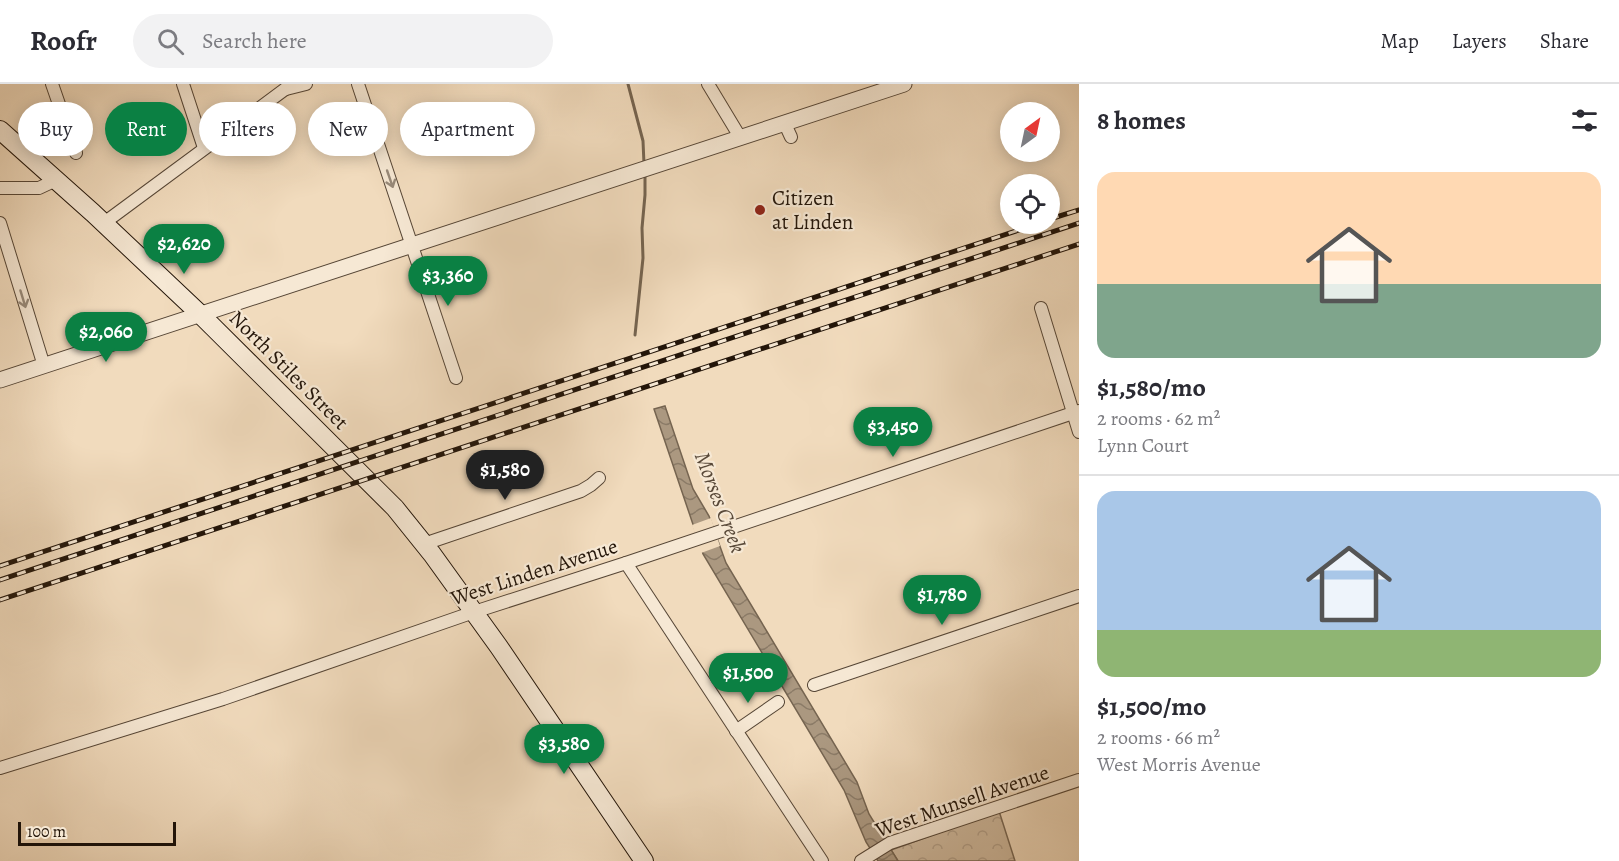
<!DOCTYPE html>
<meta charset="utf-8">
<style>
body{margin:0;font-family:Alegreya,serif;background:#f2f2f3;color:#2b2b33;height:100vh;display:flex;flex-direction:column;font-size:22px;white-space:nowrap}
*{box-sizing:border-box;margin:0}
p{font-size:20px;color:#7c7c81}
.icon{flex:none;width:33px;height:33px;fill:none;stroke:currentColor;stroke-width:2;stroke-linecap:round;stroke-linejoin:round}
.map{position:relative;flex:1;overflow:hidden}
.details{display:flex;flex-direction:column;background:#fff;width:540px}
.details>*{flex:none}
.top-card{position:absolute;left:18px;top:18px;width:570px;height:54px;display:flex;gap:12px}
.needle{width:39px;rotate:33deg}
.controls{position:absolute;left:1000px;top:18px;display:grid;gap:12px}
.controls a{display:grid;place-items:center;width:60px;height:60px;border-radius:50%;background:#fff;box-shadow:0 3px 15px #0003;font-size:30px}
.scale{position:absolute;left:18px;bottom:15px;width:158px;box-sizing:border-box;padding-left:6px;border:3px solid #231509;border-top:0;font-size:16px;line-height:21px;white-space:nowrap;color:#231509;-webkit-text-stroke:4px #f6e8d4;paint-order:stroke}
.price{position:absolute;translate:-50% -51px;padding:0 14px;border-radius:21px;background:#0b8043;color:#fff;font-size:20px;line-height:39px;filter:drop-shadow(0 2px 3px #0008)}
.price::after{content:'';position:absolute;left:50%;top:36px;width:18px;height:14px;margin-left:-9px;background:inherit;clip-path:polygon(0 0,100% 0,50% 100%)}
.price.active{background:#222;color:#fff}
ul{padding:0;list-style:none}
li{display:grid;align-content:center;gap:12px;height:318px;padding:0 18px}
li+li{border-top:2px solid #e1e1e2}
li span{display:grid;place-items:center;height:186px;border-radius:18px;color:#555}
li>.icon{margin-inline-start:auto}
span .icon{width:108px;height:108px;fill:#fffc;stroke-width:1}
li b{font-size:26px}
h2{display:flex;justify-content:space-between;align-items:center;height:72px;padding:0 18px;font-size:26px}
.chip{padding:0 21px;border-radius:27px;background:#fff;box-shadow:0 3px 15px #0003;font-size:21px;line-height:54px}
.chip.active{background:#0b8043;color:#fff}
header{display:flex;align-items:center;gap:36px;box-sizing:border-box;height:84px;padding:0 30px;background:#fff;border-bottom:2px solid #e1e1e2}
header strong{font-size:28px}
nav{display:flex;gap:33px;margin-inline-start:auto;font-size:21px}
.search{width:420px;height:54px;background:#f2f2f3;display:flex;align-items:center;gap:15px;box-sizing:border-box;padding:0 21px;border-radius:33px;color:#7c7c81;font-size:22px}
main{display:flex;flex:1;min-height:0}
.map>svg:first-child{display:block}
</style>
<header>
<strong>Roofr</strong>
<div class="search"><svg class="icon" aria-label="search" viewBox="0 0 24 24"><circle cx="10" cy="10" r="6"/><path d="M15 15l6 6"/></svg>Search here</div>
<nav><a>Map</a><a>Layers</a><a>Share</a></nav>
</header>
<main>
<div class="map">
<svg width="1079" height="777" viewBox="0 0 1079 777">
<defs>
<pattern id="park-crowns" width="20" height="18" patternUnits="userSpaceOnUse" patternTransform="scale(1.5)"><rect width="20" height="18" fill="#ceb99e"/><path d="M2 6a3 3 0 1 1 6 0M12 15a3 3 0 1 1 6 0" fill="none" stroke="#b19e87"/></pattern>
<pattern id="water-waves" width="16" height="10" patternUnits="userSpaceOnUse" patternTransform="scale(1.5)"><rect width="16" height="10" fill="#ab9880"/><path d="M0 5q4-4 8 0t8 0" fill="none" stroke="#8b7b67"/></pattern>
</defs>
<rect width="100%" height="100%" fill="#f1dbbd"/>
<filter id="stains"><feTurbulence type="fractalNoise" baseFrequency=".00333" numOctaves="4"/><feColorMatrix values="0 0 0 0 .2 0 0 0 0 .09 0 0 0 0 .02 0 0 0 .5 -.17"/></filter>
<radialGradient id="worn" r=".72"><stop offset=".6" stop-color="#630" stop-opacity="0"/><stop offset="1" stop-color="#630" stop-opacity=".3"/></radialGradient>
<polygon fill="url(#park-crowns)" stroke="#786754" stroke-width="1.5" points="999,727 1015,777 898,777 891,766"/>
<polygon fill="url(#water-waves)" stroke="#756450" stroke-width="1.5" points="665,322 693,405 709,432 726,479 857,698 869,730 898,777 878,777 866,758 844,706 703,470 654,325"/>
<polygon fill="#f1dbbd" points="711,434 720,462 701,469 692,441"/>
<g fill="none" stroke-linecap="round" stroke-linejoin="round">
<g stroke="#756450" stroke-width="3">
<polyline points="628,0 643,57 644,80"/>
<polyline points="635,251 643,174 642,144 645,111 645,90"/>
</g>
<g stroke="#564636" stroke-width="14">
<g id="minor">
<polyline points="52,0 76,69"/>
<polyline points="183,0 204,64"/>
<polyline points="358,0 456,294"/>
<polyline points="708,0 740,53"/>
<polyline points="286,5 306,0"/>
<polyline points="785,40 791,53"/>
<polyline points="0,104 39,104 56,96"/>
<polyline points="0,139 44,282"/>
<polyline points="104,139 292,0"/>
<polyline points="1041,224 1079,348"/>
<polyline points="424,460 581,407 591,401 599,394"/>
<polyline points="626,479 822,777"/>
<polyline points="814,601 1079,512"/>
<polyline points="736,647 778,618"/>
<polyline points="0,684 223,615 474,528 626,479 1079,327"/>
<polyline points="861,777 890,759 1079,696"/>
</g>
</g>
<g stroke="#564636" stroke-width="17">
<polyline id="tertiary" points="0,296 904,0"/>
</g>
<g stroke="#231509" stroke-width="20">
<polyline id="secondary" points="0,46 93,129 201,231 395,424 432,470 499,563 644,777"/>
</g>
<use href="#minor" stroke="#f6e8d4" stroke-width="12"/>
<use href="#tertiary" stroke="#f6e8d4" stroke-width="15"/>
<use href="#secondary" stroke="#f6e8d4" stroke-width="18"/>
<g stroke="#231509" stroke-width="5">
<g id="rail">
<polyline points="1050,135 1079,126"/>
<polyline points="0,482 1037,140"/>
<polyline points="0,496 1079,139"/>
<polyline points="0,516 1079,160"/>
</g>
</g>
<use href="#rail" stroke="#f6e8d4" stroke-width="3" stroke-dasharray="9" stroke-linecap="butt"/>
</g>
<defs><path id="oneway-shaft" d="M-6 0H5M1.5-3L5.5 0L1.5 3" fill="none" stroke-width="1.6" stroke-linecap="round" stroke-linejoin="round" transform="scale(1.5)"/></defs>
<g stroke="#978979">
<use href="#oneway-shaft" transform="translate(390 95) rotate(71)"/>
<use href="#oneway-shaft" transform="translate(23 215) rotate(73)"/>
</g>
<circle fill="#8f2418" stroke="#f6e8d4" stroke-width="2" cx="760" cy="126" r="6"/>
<g text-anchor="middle" stroke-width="4.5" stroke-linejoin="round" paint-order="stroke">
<g font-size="21" fill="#231509" stroke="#f6e8d4" text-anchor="start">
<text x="772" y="121">Citizen<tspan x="772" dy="24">at Linden</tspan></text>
</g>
<g font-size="21" fill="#231509" stroke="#f6e8d4">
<text transform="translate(289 286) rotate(45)" y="7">North Stiles Street</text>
<text transform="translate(534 488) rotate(-18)" y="7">West Linden Avenue</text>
<text transform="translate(962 717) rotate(-19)" y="7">West Munsell Avenue</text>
</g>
<g font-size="22" font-style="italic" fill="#594939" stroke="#f6e8d4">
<text transform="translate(721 418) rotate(69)" y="8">Morses Creek</text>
</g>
</g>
<rect width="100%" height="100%" filter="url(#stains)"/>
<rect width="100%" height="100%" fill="url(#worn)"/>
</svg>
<div class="controls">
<a><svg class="needle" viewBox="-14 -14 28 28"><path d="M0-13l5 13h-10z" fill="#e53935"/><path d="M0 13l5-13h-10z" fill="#7c7c81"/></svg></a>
<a><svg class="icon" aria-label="locate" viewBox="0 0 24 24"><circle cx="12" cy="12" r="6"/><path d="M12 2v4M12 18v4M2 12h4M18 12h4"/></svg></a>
</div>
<div class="scale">100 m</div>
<b class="price" style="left:184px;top:191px">$2,620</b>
<b class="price" style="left:448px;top:223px">$3,360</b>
<b class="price" style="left:106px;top:279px">$2,060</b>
<b class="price" style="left:893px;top:374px">$3,450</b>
<b class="price active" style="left:505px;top:417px">$1,580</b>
<b class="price" style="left:942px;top:542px">$1,780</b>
<b class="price" style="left:748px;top:620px">$1,500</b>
<b class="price" style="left:564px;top:691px">$3,580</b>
<div class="top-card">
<a class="chip">Buy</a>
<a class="chip active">Rent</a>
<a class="chip">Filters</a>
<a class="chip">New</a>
<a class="chip">Apartment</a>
</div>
</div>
<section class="details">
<h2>8 homes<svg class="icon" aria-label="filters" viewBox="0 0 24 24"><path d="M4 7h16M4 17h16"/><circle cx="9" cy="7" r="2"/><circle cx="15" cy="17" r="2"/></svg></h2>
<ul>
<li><span style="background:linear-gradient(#ffd9b3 60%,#7fa58c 0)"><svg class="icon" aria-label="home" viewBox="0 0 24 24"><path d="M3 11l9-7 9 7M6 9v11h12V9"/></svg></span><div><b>$1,580/mo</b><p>2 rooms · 62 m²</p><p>Lynn Court</p></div></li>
<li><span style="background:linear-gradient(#a9c7e8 75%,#8fb573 0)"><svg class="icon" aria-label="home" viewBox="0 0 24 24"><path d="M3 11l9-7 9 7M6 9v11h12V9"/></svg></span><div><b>$1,500/mo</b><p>2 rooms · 66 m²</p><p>West Morris Avenue</p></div></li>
</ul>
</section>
</main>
